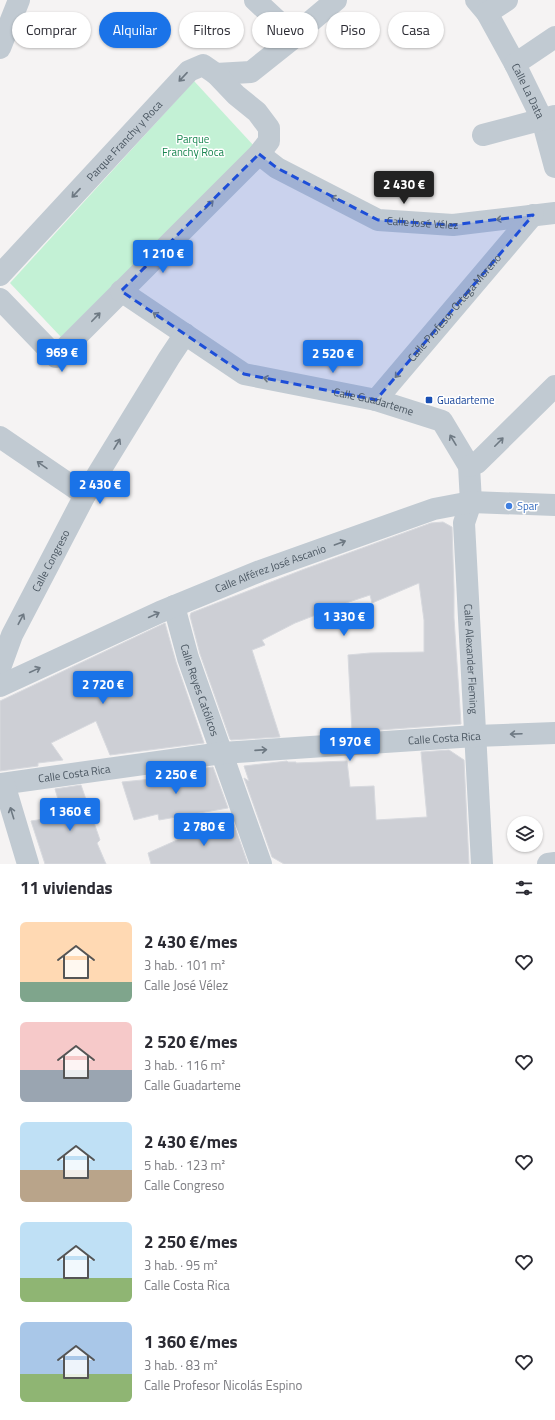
<!DOCTYPE html>
<html lang="es">
<meta charset="utf-8">
<style>
body{margin:0;font-family:"Titillium Web",sans-serif;background:#f2f2f3;color:#2b2b33;height:100vh;display:flex;flex-direction:column;font-size:15px;white-space:nowrap}
*{box-sizing:border-box;margin:0}
p{font-size:13px;color:#7c7c81}
.icon{flex:none;width:22px;height:22px;fill:none;stroke:currentColor;stroke-width:2;stroke-linecap:round;stroke-linejoin:round}
.map{position:relative;height:864px;overflow:hidden}
.details{display:flex;flex-direction:column;background:#fff;flex:1}
.details>*{flex:none}
.hud{position:absolute;left:12px;top:12px;width:531px;height:36px;display:flex;gap:8px}
.buttons{position:absolute;left:507px;top:816px;display:grid;gap:8px}
.buttons a{display:grid;place-items:center;width:36px;height:36px;border-radius:50%;background:#fff;box-shadow:0 1px 3px #0004;font-size:20px}
.price{position:absolute;translate:-50% -34px;padding:0 9px;border-radius:4px;background:#1a73e8;color:#fff;font-size:13px;line-height:26px;filter:drop-shadow(0 1px 2px #0008)}
.price::after{content:'';position:absolute;left:50%;top:24px;width:12px;height:9px;margin-left:-6px;background:inherit;clip-path:polygon(0 0,100% 0,50% 100%)}
.price.selected{background:#222;color:#fff}
ul{padding:0;list-style:none}
li{display:flex;align-items:center;gap:12px;height:100px;padding:0 20px}
li span{display:grid;place-items:center;flex:none;width:112px;height:80px;border-radius:6px;color:#555}
li>.icon{margin-inline-start:auto}
span .icon{width:48px;height:48px;fill:#fffc;stroke-width:1}
li b{font-size:17px}
h2{display:flex;justify-content:space-between;align-items:center;height:48px;padding:0 20px;font-size:17px}
.tag{padding:0 14px;border-radius:18px;background:#fff;box-shadow:0 1px 3px #0004;font-size:14px;line-height:36px}
.tag.selected{background:#1a73e8;color:#fff}
.map>svg:first-child{display:block}
</style>
<div class="map">
<svg width="555" height="864" viewBox="0 0 555 864">
<rect width="100%" height="100%" fill="#f5f3f3"/>
<polygon fill="#c3f1d5" points="194,81 254,146 61,337 10,283"/>
<g fill="#cdcfd5" stroke="#d7d9de">
<polygon points="443,522 452,527 454,590 454,618 461,724 352,732 348,655 370,653 424,652 424,620 419,583 372,603 370,595 349,602 295,623 262,640 265,645 252,650 280,737 231,740 230,739 200,654 190,616 191,613 302,570 431,523"/>
<polygon points="165,623 176,662 204,743 110,755 96,721 51,743 63,760 38,763 38,766 0,771 0,701"/>
<polygon points="449,750 464,760 469,864 284,864 272,857 244,778 249,781 244,766 287,761 288,762 296,762 296,763 347,761 350,787 374,786 376,820 427,817 421,752"/>
<polygon points="213,767 228,808 159,820 158,814 134,820 122,782 152,779 178,772"/>
<polygon points="81,785 100,840 97,843 106,864 45,864 31,821 63,816 55,789"/>
<polygon points="231,816 248,864 151,864 148,853"/>
</g>
<g fill="none" stroke-linecap="round" stroke-linejoin="round">
<g stroke="#c1cad2" stroke-width="22">
<polyline points="255,0 295,37"/>
<path id="s1" d="M476,0L487,13L515,64L542,119L555,167"/>
<polyline points="487,13 507,0"/>
<polyline points="0,48 19,0"/>
<polyline points="515,64 555,37"/>
<polyline points="216,74 251,72 295,37 304,27 336,0"/>
<polyline points="483,135 555,116"/>
<path id="s2" d="M259,154L277,168L378,220L453,225L555,213"/>
<path id="s3" d="M0,275L189,71L203,65L216,74L236,95L257,112L269,128V141L259,154L56,357L0,299"/>
<path id="s4" d="M121,291L244,374L376,400L442,421L469,466L471,502L464,523L482,864"/>
<path id="s5" d="M376,400L533,215"/>
<polyline points="0,437 85,495"/>
<polyline points="469,466 477,463 555,386"/>
<path id="s6" d="M174,606L188,658L261,864"/>
<path id="s7" d="M0,668L12,635L85,495L169,358L185,334"/>
<path id="s8" d="M0,686L160,612L260,571L434,509L471,502L555,505"/>
<path id="s9" d="M0,784L222,753L475,736L555,733"/>
<polyline points="4,784 28,864"/>
<polyline points="548,864 555,863"/>
</g>
</g>
<defs><path id="oneway-shaft" d="M-6 0H5M1.5-3L5.5 0L1.5 3" fill="none" stroke-width="1.6" stroke-linecap="round" stroke-linejoin="round"/></defs>
<g stroke="#6e7983">
<use href="#oneway-shaft" transform="translate(183 77) rotate(133)"/>
<use href="#oneway-shaft" transform="translate(76 193) rotate(133)"/>
<use href="#oneway-shaft" transform="translate(336 199) rotate(-153)"/>
<use href="#oneway-shaft" transform="translate(209 205) rotate(-45)"/>
<use href="#oneway-shaft" transform="translate(502 219) rotate(173)"/>
<use href="#oneway-shaft" transform="translate(158 316) rotate(-146)"/>
<use href="#oneway-shaft" transform="translate(96 317) rotate(-46)"/>
<use href="#oneway-shaft" transform="translate(399 373) rotate(130)"/>
<use href="#oneway-shaft" transform="translate(269 379) rotate(-169)"/>
<use href="#oneway-shaft" transform="translate(453 440) rotate(-121)"/>
<use href="#oneway-shaft" transform="translate(499 442) rotate(-45)"/>
<use href="#oneway-shaft" transform="translate(117 444) rotate(-59)"/>
<use href="#oneway-shaft" transform="translate(42 465) rotate(-145)"/>
<use href="#oneway-shaft" transform="translate(340 543) rotate(-20)"/>
<use href="#oneway-shaft" transform="translate(154 615) rotate(-25)"/>
<use href="#oneway-shaft" transform="translate(21 619) rotate(-62)"/>
<use href="#oneway-shaft" transform="translate(35 670) rotate(-25)"/>
<use href="#oneway-shaft" transform="translate(516 734) rotate(178)"/>
<use href="#oneway-shaft" transform="translate(261 750) rotate(-4)"/>
<use href="#oneway-shaft" transform="translate(12 813) rotate(-107)"/>
</g>
<path fill="#1d4ed8" fill-opacity="0.2" stroke="#1d4ed8" stroke-width="3" stroke-dasharray="8 5" stroke-linejoin="round" d="M259,154L277,168L378,220L453,225L533,215L376,400L244,374L121,291Z"/>
<rect fill="#1a4fb4" stroke="#fff" stroke-width="1.5" x="425" y="396" width="8" height="8" rx="2"/>
<circle fill="#3f7fe0" stroke="#fff" stroke-width="1.5" cx="509" cy="506" r="4"/>
<g text-anchor="middle" stroke-width="3" stroke-linejoin="round" paint-order="stroke">
<g font-size="11" fill="#4a5661" stroke="#fff">
<text dy="4" stroke="none"><textPath href="#s1" startOffset="105">Calle La Data</textPath></text>
<text dy="4" stroke="none"><textPath href="#s3" startOffset="183">Parque Franchy y Roca</textPath></text>
<text dy="4" stroke="none"><textPath href="#s2" startOffset="181">Calle José Vélez</textPath></text>
<text dy="4" stroke="none"><textPath href="#s5" startOffset="121">Calle Profesor Ortega Moreno</textPath></text>
<text dy="4" stroke="none"><textPath href="#s4" startOffset="281">Calle Guadarteme</textPath></text>
<text dy="4" stroke="none"><textPath href="#s7" startOffset="119">Calle Congreso</textPath></text>
<text dy="4" stroke="none"><textPath href="#s8" startOffset="295">Calle Alférez José Ascanio</textPath></text>
<text dy="4" stroke="none"><textPath href="#s4" startOffset="599">Calle Alexander Fleming</textPath></text>
<text dy="4" stroke="none"><textPath href="#s6" startOffset="88">Calle Reyes Católicos</textPath></text>
<text dy="4" stroke="none"><textPath href="#s9" startOffset="447">Calle Costa Rica</textPath></text>
<text dy="4" stroke="none"><textPath href="#s9" startOffset="75">Calle Costa Rica</textPath></text>
</g>
<g font-size="11" fill="#17864f" stroke="#fff">
<text x="193" y="143">Parque<tspan x="193" dy="13">Franchy Roca</tspan></text>
</g>
<g font-size="11" fill="#164399" stroke="#fff" text-anchor="start">
<text x="437" y="404">Guadarteme</text>
</g>
<g font-size="11" fill="#366cbe" stroke="#fff" text-anchor="start">
<text x="517" y="510">Spar</text>
</g>
</g>
</svg>
<div class="buttons">
<a><svg class="icon" aria-label="layers" viewBox="0 0 24 24"><path d="M12 4l9 5-9 5-9-5zM3 14l9 5 9-5"/></svg></a>
</div>
<b class="price selected" style="left:404px;top:205px">2 430 €</b>
<b class="price" style="left:163px;top:274px">1 210 €</b>
<b class="price" style="left:62px;top:373px">969 €</b>
<b class="price" style="left:333px;top:374px">2 520 €</b>
<b class="price" style="left:100px;top:505px">2 430 €</b>
<b class="price" style="left:344px;top:637px">1 330 €</b>
<b class="price" style="left:103px;top:705px">2 720 €</b>
<b class="price" style="left:350px;top:762px">1 970 €</b>
<b class="price" style="left:176px;top:795px">2 250 €</b>
<b class="price" style="left:70px;top:832px">1 360 €</b>
<b class="price" style="left:204px;top:847px">2 780 €</b>
<div class="hud">
<a class="tag">Comprar</a>
<a class="tag selected">Alquilar</a>
<a class="tag">Filtros</a>
<a class="tag">Nuevo</a>
<a class="tag">Piso</a>
<a class="tag">Casa</a>
</div>
</div>
<section class="details">
<h2>11 viviendas<svg class="icon" aria-label="filters" viewBox="0 0 24 24"><path d="M4 7h16M4 17h16"/><circle cx="9" cy="7" r="2"/><circle cx="15" cy="17" r="2"/></svg></h2>
<ul>
<li><span style="background:linear-gradient(#ffd9b3 75%,#7fa58c 0)"><svg class="icon" aria-label="home" viewBox="0 0 24 24"><path d="M3 11l9-7 9 7M6 9v11h12V9"/></svg></span><div><b>2 430 €/mes</b><p>3 hab. · 101 m²</p><p>Calle José Vélez</p></div><svg class="icon" aria-label="heart" viewBox="0 0 24 24"><path d="M12 20l-8-8c-3-5 5-10 8-4 3-6 11-1 8 4z"/></svg></li>
<li><span style="background:linear-gradient(#f6c9c9 60%,#9aa5b1 0)"><svg class="icon" aria-label="home" viewBox="0 0 24 24"><path d="M3 11l9-7 9 7M6 9v11h12V9"/></svg></span><div><b>2 520 €/mes</b><p>3 hab. · 116 m²</p><p>Calle Guadarteme</p></div><svg class="icon" aria-label="heart" viewBox="0 0 24 24"><path d="M12 20l-8-8c-3-5 5-10 8-4 3-6 11-1 8 4z"/></svg></li>
<li><span style="background:linear-gradient(#bfe0f5 60%,#b9a48a 0)"><svg class="icon" aria-label="home" viewBox="0 0 24 24"><path d="M3 11l9-7 9 7M6 9v11h12V9"/></svg></span><div><b>2 430 €/mes</b><p>5 hab. · 123 m²</p><p>Calle Congreso</p></div><svg class="icon" aria-label="heart" viewBox="0 0 24 24"><path d="M12 20l-8-8c-3-5 5-10 8-4 3-6 11-1 8 4z"/></svg></li>
<li><span style="background:linear-gradient(#bfe0f5 70%,#8fb573 0)"><svg class="icon" aria-label="home" viewBox="0 0 24 24"><path d="M3 11l9-7 9 7M6 9v11h12V9"/></svg></span><div><b>2 250 €/mes</b><p>3 hab. · 95 m²</p><p>Calle Costa Rica</p></div><svg class="icon" aria-label="heart" viewBox="0 0 24 24"><path d="M12 20l-8-8c-3-5 5-10 8-4 3-6 11-1 8 4z"/></svg></li>
<li><span style="background:linear-gradient(#a9c7e8 65%,#8fb573 0)"><svg class="icon" aria-label="home" viewBox="0 0 24 24"><path d="M3 11l9-7 9 7M6 9v11h12V9"/></svg></span><div><b>1 360 €/mes</b><p>3 hab. · 83 m²</p><p>Calle Profesor Nicolás Espino</p></div><svg class="icon" aria-label="heart" viewBox="0 0 24 24"><path d="M12 20l-8-8c-3-5 5-10 8-4 3-6 11-1 8 4z"/></svg></li>
</ul>
</section>
